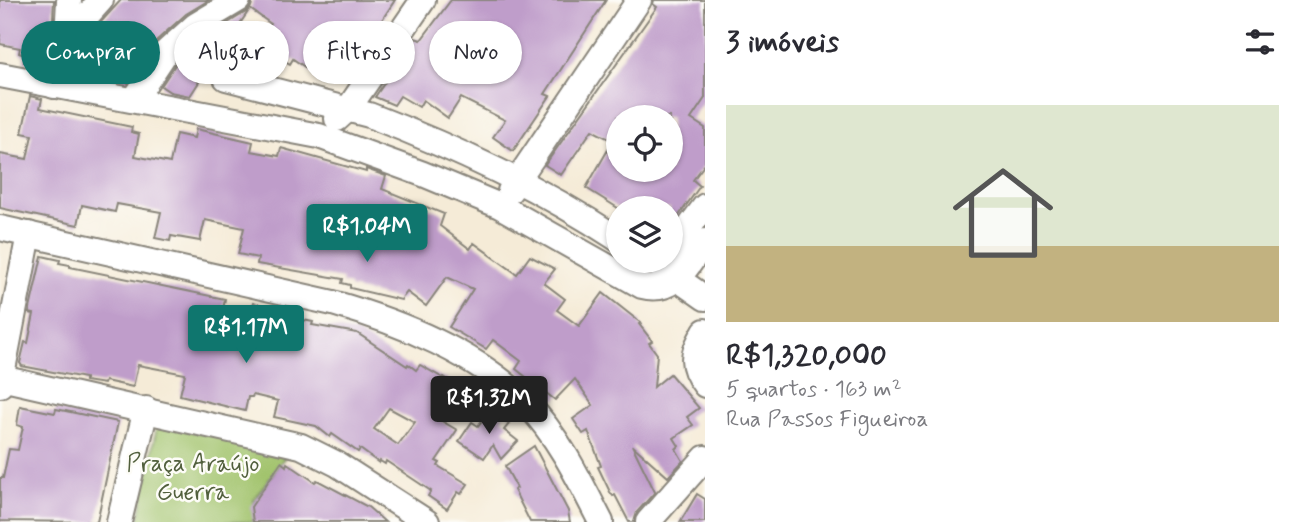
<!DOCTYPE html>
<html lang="pt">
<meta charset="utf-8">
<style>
body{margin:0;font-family:Mynerve,sans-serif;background:#f7f7f7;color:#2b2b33;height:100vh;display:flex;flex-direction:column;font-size:26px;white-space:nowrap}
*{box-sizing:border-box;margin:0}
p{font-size:23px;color:#7c7c81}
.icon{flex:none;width:38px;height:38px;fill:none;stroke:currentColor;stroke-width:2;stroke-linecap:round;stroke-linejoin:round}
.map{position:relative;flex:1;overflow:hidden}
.drawer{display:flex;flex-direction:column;background:#fff;width:595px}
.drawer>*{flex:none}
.top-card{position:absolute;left:21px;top:21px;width:578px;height:63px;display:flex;gap:14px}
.tools{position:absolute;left:606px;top:105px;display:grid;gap:14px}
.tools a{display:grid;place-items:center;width:77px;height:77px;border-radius:50%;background:#fff;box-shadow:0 2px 5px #0004;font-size:35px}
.price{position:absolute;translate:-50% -60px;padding:0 16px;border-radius:7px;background:#0f766e;color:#fff;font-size:23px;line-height:46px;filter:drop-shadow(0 2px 4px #0008)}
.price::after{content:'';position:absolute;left:50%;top:42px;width:21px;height:16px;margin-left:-10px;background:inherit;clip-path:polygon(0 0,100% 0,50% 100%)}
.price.on{background:#222;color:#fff}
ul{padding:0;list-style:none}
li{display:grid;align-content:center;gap:14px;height:371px;padding:0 21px}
li span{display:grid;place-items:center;height:217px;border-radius:0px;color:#555}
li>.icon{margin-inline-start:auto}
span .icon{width:126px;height:126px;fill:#fffc;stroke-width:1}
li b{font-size:30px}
h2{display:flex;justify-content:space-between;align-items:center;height:84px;padding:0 21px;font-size:30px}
.pill{padding:0 24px;border-radius:32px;background:#fff;box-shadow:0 2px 5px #0004;font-size:24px;line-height:63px}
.pill.on{background:#0f766e;color:#fff}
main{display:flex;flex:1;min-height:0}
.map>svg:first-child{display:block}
</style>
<main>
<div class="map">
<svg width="705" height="522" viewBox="0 0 705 522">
<rect width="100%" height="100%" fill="#fdfcf7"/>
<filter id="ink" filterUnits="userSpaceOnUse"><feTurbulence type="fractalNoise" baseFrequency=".0143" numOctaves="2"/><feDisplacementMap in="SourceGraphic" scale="14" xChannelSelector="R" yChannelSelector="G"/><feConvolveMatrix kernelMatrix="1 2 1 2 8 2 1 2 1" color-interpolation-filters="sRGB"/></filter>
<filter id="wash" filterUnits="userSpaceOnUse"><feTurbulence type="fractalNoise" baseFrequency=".00686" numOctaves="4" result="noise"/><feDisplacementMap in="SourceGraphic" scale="28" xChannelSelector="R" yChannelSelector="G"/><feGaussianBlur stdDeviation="1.57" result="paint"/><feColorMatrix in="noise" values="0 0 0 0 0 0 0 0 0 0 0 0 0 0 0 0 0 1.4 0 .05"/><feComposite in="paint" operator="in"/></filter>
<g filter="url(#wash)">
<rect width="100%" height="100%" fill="#f5ebd7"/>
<polygon fill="#a1c36c" stroke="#5e7044" stroke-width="2" points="157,425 290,450 254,500 255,522 138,522"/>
<g id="blocks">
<g fill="#bf9dca" fill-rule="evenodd">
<polygon points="0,0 54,0 52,36 44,65 24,62 25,55 19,53 20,48 0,44"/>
<polygon points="121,0 209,0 186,14 156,41 128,83 100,68 95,78 74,69 80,45"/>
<polygon points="253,0 395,0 374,32 379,36 352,73 348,70 341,81 320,66 315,74 293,59 290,64 270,53 263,63 249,53 271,24 250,9 230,38 221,31 185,72 199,82 190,96 170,92 161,86 177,62 205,37 246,12 251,7"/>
<polygon points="451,0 606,0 545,94 550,96 513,151 493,137 505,120 461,98 448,118 423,100 419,107 400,96 394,105 375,97 415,38 421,40"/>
<path d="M654,0H705V98L691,119L705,128V164L693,180L700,186L670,228V208H618L586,188L613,141L592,130L561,175L545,165L657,7L653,4ZM618,117H670V170H618Z"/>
<polygon points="30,96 42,99 40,108 132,127 131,132 139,134 135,156 170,163 176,134 194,138 196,129 253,142 251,151 279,156 281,148 366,172 366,169 386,176 382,189 444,214 440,226 470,249 474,243 517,274 530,256 555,269 544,283 565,299 557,310 579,326 603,293 641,323 639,324 652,341 649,343 657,354 654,387 670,374 699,408 687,417 693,425 674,438 679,446 676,449 683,461 668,477 632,445 655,492 637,512 634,522 629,522 615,495 613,496 610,492 598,467 601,466 588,431 583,434 573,419 593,405 575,379 555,400 516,369 521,361 493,340 486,349 449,327 473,289 447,277 426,306 407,292 401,300 350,288 350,285 342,283 343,279 257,264 258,258 238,254 244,228 205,220 200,241 171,236 170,241 155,238 161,212 117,204 115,212 82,205 78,225 0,208 0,154 27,159 32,135 22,133"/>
<path d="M42,256L60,260L59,263L70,265V267L225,299L220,326L246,330L253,303L283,310V312L290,314L289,317L313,322L312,325L357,333L407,366L408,364L416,370L420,365L443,378L444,377L461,388L440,420L457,430L436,461L440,463L438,466L468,484L461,494L458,492L447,509L428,496L431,491L386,461L385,464L380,461L379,463L360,449L358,452L332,434L330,437L316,426L274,417L278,401L253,395L252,397H248L245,411L180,395L185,374L138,365L133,387L105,381L104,384L85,381V378L22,366L20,363L25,342L28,343L34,314L29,313ZM389,408L415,422L398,445L374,429Z"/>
<polygon points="20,406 55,413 56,409 118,422 97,522 0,521 0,478 3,478 9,449 18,450 23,427 17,425"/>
<polygon points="491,408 503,416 502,419 509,424 504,430 518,441 501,459 493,445 484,458 459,441 472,422 478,426"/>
<polygon points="534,446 568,511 570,522 530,522 514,490 517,488 505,466"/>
<polygon points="281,462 286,466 287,463 315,482 317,480 368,507 385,522 253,522 251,507"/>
<polygon points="697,494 705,499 705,522 680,522"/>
</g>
</g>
</g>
<g filter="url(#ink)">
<use href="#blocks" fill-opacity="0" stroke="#88847a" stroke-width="2"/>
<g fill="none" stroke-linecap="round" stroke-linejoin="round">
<g stroke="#88847a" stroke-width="28">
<g id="minor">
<polyline points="67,38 69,0"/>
<path d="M0,75L319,136L423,174L500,206L642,286C676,295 688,264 705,241"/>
<path d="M226,78L369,115C457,149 539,187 618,239"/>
<polyline points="54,86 67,38 101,0"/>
<polyline points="134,100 166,52 196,25 238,0"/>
<polyline points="337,119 348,109 423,0"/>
<polyline points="510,191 639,0"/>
<path d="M0,228L333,303C399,322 479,354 527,404C559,437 580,481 601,522"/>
<polyline points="670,253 705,206"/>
<polyline points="652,261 705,298"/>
<path d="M705,331C693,353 688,363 705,385"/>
<polyline points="1,378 301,446 337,464 427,522"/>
<polyline points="0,385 29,234"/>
<polyline points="119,522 146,409"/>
<polyline points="648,522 705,458"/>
</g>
</g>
<use href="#minor" stroke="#fff" stroke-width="24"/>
</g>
</g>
<g text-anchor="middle" stroke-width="5" stroke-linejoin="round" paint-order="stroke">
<g font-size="24" fill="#515f3c" stroke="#fdfcf7">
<text x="193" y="471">Praça Araújo<tspan x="193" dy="28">Guerra</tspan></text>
</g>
</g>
</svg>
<div class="tools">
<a><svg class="icon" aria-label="locate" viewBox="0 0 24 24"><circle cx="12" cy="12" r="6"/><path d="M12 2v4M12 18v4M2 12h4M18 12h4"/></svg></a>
<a><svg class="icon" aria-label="layers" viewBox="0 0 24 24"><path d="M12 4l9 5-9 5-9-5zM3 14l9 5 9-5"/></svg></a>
</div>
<b class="price" style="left:367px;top:264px">R$1.04M</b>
<b class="price" style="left:246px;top:365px">R$1.17M</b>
<b class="price on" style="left:489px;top:436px">R$1.32M</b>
<div class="top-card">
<a class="pill on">Comprar</a>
<a class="pill">Alugar</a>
<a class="pill">Filtros</a>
<a class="pill">Novo</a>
</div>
</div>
<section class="drawer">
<h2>3 imóveis<svg class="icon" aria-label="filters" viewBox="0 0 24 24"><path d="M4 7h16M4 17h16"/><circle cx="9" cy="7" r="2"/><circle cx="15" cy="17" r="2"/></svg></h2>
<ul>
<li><span style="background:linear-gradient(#dfe7d0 65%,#c2b280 0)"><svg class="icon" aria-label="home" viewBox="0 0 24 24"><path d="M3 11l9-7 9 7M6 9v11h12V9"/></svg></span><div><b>R$1,320,000</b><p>5 quartos · 163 m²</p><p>Rua Passos Figueiroa</p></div></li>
</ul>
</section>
</main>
